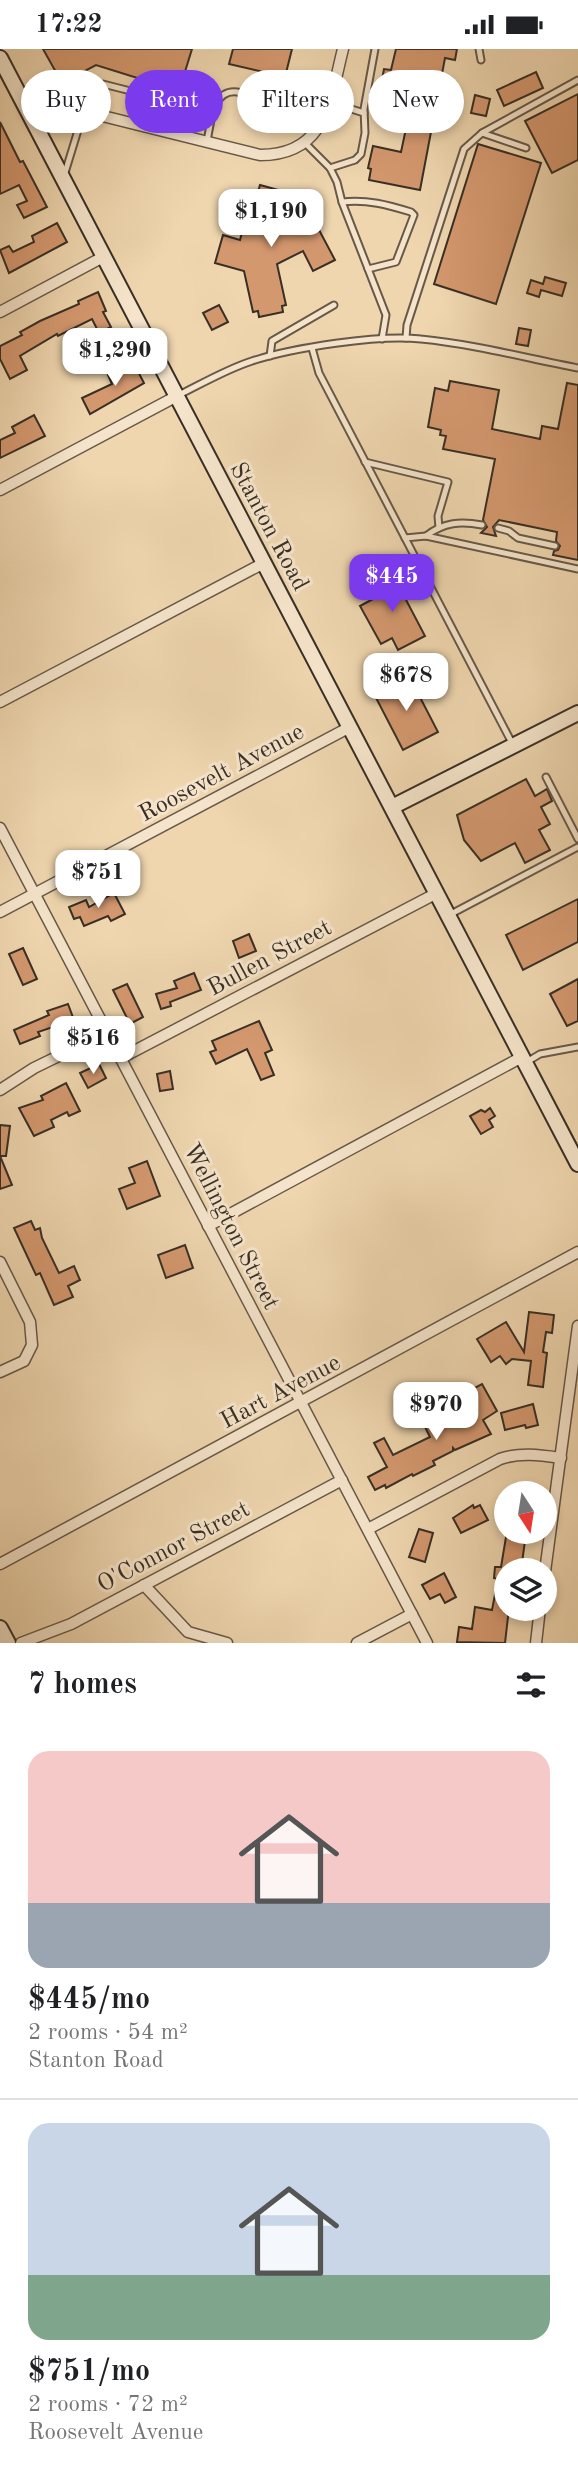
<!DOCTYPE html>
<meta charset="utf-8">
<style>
body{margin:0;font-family:"Old Standard TT",serif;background:#f2f2f2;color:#202124;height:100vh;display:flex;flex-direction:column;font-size:26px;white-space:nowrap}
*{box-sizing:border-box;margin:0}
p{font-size:23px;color:#757577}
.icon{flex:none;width:38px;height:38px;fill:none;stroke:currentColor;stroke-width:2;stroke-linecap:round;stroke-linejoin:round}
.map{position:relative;height:1594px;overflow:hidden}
.side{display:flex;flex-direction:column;background:#fff;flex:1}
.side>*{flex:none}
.banner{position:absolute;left:21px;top:21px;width:537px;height:63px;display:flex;gap:14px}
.needle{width:46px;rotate:168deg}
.controls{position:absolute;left:494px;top:1432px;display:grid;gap:14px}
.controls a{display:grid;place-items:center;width:63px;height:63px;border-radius:50%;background:#fff;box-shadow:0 4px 10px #0003;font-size:35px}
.price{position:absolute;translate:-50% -60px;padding:0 16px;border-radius:14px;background:#fff;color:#222;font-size:23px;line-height:46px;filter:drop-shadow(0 2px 4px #0008)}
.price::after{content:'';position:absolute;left:50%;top:42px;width:21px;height:16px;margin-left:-10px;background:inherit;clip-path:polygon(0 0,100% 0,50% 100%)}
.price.selected{background:#7c3aed;color:#fff}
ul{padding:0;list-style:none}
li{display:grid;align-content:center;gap:14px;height:371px;padding:0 28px}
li+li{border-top:2px solid #e0e0e0}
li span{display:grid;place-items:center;height:217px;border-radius:21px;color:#555}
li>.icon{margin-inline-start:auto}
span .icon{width:126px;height:126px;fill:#fffc;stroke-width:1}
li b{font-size:30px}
h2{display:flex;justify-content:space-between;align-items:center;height:84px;padding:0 28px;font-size:30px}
.tag{padding:0 24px;border-radius:32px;background:#fff;box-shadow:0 4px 10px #0003;font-size:24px;line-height:63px}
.tag.selected{background:#7c3aed;color:#fff}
.status{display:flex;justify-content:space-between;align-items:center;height:49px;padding:0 35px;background:#fff;direction:ltr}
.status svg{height:19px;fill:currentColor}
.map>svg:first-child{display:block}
</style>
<div class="status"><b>17:22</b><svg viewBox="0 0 49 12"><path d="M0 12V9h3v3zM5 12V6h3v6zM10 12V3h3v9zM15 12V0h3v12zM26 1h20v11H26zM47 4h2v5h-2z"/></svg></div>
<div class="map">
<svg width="578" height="1594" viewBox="0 0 578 1594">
<rect width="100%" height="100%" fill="#efd6af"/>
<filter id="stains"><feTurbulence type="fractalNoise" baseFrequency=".00286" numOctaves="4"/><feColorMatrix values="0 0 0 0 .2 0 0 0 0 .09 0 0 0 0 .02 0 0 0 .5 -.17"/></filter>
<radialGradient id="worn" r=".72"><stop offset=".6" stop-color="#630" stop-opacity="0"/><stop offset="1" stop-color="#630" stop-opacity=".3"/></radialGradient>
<g fill="#d4986f" stroke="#382f25" stroke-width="2">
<polygon points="43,0 192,0 179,42 96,16 62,34"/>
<polygon points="233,0 292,0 285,28 229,15"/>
<polygon points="396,0 457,0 455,11 445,9 420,141 369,131 371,120 368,119 373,97 401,103 407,75 378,69 386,31 382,30 384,20 391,21"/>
<polygon points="536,23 543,39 504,57 497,41"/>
<polygon points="578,45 578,111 552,124 525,72"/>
<polygon points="475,46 490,50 486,67 471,64"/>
<polygon points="0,73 20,113 23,112 47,158 24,169 17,156 27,152 19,136 0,145"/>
<polygon points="478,95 541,114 496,255 434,235"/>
<polygon points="260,136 282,142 281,149 286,150 278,178 309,162 335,211 313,222 303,202 277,215 286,256 282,257 283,263 259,268 258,262 253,263 244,222 215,214 223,186 240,191 253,142 258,143"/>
<polygon points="57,174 67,193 9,224 0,201 9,197 13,203 34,193 32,187"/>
<polygon points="545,228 566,234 562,247 541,241 539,248 527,244 531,231 543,235"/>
<polygon points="98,243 106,262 103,263 111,278 99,284 92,270 58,287 57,285 20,307 27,321 10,330 0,310 0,297 22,286 20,283 40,272 79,255 78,252"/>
<polygon points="219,256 228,273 212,281 203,264"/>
<polygon points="519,279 531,281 528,297 516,295"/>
<polygon points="133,313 144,334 90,365 82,349 112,335 108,326"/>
<polygon points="450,332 499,341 492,380 540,390 542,377 558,380 567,334 578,336 578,511 553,506 554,502 558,501 560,497 556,492 557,483 499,471 493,478 496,487 481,484 487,478 483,471 495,410 443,400 446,387 440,386 441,381 428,378 435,339 448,342"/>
<polygon points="34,366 45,387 0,409 0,391 15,384 12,378"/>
<polygon points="393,526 425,587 398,601 392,589 381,595 360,557 373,550 367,539"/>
<polygon points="409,627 438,683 403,701 374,645"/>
<polygon points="526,730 535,747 547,740 552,752 541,758 550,775 539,781 550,801 525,814 515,794 481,812 464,791 457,766"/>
<polygon points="114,844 125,865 111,872 108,867 84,877 80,868 74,870 69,858 86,851 89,858"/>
<polygon points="578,850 578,893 523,921 506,886"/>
<polygon points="249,885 256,902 239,909 233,892"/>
<polygon points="23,899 37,930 23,936 9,905"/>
<polygon points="194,924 201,941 170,953 171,957 161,960 156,945 177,939 174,932"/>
<polygon points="578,930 578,972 567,977 550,945"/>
<polygon points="127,935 143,968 130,975 113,941"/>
<polygon points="68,955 74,971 38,983 40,987 20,995 14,981 49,966 47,962"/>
<polygon points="259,972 272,1001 265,1004 274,1026 261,1031 247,1000 216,1015 210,1003 216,1001 212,992"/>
<polygon points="99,1015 106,1029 88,1039 80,1024"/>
<polygon points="170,1022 173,1040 160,1042 157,1025"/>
<polygon points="66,1034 80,1062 69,1067 67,1063 51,1071 54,1078 34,1087 19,1059 43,1051 41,1047"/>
<polygon points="490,1059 495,1067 489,1071 493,1078 481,1085 470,1067 481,1061 485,1063"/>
<polygon points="0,1076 10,1077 6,1107 0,1107"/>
<polygon points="0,1107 12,1136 0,1140"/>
<polygon points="147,1112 160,1147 127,1160 119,1140 135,1134 129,1119"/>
<polygon points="31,1172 35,1181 40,1179 42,1189 59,1224 74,1217 80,1231 68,1237 73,1248 54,1256 40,1224 36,1226 14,1179"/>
<polygon points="185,1196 193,1219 166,1229 158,1206"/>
<polygon points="529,1263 554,1266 552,1284 546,1283 543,1303 547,1304 543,1338 528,1336 531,1312 512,1310 506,1315 500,1307 491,1313 477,1290 506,1273 524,1303"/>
<polygon points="482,1335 497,1362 483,1371 491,1385 455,1401 453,1399 453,1402 433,1412 435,1416 413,1427 412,1425 386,1439 385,1436 375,1441 368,1428 387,1418 374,1394 384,1389 393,1406 430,1388 424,1376 444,1366 448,1374 475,1358 467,1343"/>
<polygon points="533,1355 538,1376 526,1379 525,1376 505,1381 501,1364"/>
<polygon points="473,1456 474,1459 480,1456 488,1471 461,1484 453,1469"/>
<polygon points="419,1480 433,1484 425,1513 409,1508"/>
<polygon points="507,1482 523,1482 522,1492 525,1492 521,1521 506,1521 506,1559 509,1559 505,1594 457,1593 459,1578 472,1580 475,1558 492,1561 498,1530 494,1529 495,1518 501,1518"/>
<polygon points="444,1524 456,1548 445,1554 440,1545 430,1550 422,1536"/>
</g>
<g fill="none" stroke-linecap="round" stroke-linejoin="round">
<g stroke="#665948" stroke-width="9">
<g id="lane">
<polyline points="479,0 481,11"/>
<polyline points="329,53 364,64"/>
<polyline points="482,84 578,31"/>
<path d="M207,92C211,74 212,40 237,43L328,60"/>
<polyline points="305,94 330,119 337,133 342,153 386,266 382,290"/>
<polyline points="330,119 355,111 361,105 365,84 364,60 375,0"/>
<polyline points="64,127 90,42 94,36 99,34 166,51 178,57 181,63 180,86"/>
<path d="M342,153C367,150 388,156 411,163L414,166L396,213L368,220"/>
<polyline points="406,289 407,276 464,100 482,84 526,99"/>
<polyline points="312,299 319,324 512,694"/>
<polyline points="270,307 272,292 334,256"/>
<path d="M179,346C203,334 227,320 252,312C292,299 379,285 421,290C473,295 526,309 578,319"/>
<polyline points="365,413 448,433 438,467 439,479"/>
<polyline points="498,479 509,482 518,489 555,497"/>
<path d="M426,487C444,473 461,472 482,476"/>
<polyline points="405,489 426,487 578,520"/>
<polyline points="546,728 578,790"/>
<polyline points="451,865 578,798"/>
<polyline points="525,1014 540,1005 578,998"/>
</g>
</g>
<g stroke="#665948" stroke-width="13">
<g id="street">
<path d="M23,52H42L260,106C327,106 330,51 343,0"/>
<polyline points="0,263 103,208"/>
<polyline points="0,441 177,347"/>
<polyline points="0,653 264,514"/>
<polyline points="0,779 427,1594"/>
<polyline points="0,863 350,678"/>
<polyline points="121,1009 437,844"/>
<polyline points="0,1041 34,1019 108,983"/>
<polyline points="208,1177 522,1008"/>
<polyline points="0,1213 30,1273 32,1296 24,1312 0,1323"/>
<path d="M368,1480L500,1410C520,1403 540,1406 561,1409"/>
<polyline points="0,1515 578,1203"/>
<polyline points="544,1530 578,1277"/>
<polyline points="144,1536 188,1583 227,1594"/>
<polyline points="21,1594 71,1575 342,1431"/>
<polyline points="357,1594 412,1565"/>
<polyline points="536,1594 540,1559"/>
</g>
</g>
<g stroke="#382f25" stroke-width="18">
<g id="secondary">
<polyline points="0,9 578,1115"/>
<polyline points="392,758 578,664"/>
<polyline points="0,1579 8,1594"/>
</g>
</g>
<use href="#lane" stroke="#f5e4cb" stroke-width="5"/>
<use href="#street" stroke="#f5e4cb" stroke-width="10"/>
<use href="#secondary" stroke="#f5e4cb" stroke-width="14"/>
</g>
<g text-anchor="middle" stroke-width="6" stroke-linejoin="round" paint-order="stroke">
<g font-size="24" fill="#382f25" stroke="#f5e4cb">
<text transform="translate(270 477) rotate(62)" y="8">Stanton Road</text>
<text transform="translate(221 723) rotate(-28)" y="8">Roosevelt Avenue</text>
<text transform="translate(269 908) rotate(-28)" y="8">Bullen Street</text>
<text transform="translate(232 1177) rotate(63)" y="8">Wellington Street</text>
<text transform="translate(280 1342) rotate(-28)" y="8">Hart Avenue</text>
<text transform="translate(173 1497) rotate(-28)" y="8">O'Connor Street</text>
</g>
</g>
<rect width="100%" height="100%" filter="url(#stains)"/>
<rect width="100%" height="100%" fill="url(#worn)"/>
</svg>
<div class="controls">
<a><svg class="needle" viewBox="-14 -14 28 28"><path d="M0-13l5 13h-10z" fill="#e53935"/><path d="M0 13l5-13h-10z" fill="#757577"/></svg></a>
<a><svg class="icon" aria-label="layers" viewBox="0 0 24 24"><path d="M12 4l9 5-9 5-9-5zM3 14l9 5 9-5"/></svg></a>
</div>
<b class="price" style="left:271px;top:200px">$1,190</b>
<b class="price" style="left:115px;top:339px">$1,290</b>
<b class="price selected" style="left:392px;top:565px">$445</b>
<b class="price" style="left:406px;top:664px">$678</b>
<b class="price" style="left:98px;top:861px">$751</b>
<b class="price" style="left:93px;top:1027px">$516</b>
<b class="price" style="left:436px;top:1393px">$970</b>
<div class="banner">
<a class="tag">Buy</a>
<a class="tag selected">Rent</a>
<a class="tag">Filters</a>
<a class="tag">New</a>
</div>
</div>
<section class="side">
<h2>7 homes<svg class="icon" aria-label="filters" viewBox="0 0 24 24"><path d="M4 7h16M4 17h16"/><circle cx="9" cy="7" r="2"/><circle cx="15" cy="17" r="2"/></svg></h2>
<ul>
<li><span style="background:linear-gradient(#f6c9c9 70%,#9aa5b1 0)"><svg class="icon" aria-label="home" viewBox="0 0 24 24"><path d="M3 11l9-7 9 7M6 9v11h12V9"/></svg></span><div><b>$445/mo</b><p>2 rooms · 54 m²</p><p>Stanton Road</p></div></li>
<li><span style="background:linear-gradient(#c9d6e8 70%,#7fa58c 0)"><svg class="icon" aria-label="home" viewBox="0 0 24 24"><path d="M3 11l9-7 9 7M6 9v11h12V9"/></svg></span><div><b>$751/mo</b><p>2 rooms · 72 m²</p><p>Roosevelt Avenue</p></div></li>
</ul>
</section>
